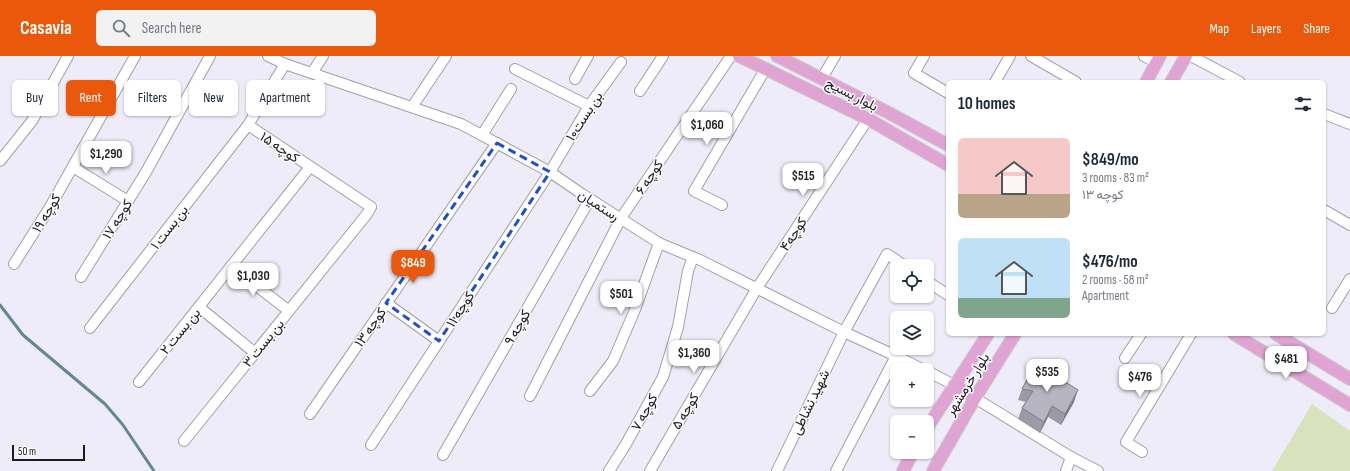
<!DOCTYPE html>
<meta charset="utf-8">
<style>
body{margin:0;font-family:"Sofia Sans Condensed",Vazirmatn,sans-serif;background:#f2f2f3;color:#1f2937;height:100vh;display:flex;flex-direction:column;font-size:15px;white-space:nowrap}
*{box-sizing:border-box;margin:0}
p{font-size:13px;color:#747a83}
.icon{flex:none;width:22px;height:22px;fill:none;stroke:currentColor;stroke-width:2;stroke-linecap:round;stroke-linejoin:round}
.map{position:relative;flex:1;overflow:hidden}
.side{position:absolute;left:946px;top:24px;width:380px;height:256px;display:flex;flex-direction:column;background:#fff;border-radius:6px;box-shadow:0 1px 3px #0004}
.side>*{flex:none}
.top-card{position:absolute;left:12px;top:24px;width:380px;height:36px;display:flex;gap:8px}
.buttons{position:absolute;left:890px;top:203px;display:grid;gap:8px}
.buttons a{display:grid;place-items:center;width:44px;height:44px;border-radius:6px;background:#fff;box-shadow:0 1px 3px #0004;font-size:20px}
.scale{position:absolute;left:12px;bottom:10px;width:73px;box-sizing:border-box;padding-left:4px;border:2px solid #1c1b1f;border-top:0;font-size:11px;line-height:14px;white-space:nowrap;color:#1c1b1f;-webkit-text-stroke:3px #fbfbfd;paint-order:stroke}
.price{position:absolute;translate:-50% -34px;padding:0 9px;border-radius:8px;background:#fff;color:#222;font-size:13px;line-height:26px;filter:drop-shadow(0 1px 2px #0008)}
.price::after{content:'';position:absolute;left:50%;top:24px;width:12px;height:9px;margin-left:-6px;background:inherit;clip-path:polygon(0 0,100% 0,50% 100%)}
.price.active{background:#ea580c;color:#fff}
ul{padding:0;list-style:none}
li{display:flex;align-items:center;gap:12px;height:100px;padding:0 12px}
li span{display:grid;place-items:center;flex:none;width:112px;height:80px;border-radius:6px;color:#555}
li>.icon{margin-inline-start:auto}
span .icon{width:48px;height:48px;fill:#fffc;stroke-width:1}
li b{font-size:17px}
h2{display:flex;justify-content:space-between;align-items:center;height:48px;padding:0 12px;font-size:17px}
.pill{padding:0 14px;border-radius:6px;background:#fff;box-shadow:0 1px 3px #0004;font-size:14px;line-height:36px}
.pill.active{background:#ea580c;color:#fff}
header{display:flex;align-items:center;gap:24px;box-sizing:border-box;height:56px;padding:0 20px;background:#ea580c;color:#fff}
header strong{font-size:19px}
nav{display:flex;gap:22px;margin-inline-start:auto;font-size:14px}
.search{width:280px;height:36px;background:#f2f2f3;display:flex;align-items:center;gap:10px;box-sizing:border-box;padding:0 14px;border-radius:6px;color:#747a83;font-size:15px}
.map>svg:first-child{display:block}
</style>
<header>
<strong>Casavia</strong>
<div class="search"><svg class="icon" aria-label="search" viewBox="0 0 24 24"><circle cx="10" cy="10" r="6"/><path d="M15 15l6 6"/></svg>Search here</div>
<nav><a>Map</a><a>Layers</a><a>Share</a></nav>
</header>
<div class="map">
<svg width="1350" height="415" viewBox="0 0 1350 415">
<rect width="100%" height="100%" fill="#edecf8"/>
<polygon fill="#d8e2bd" points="1312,348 1350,375 1350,415 1272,415"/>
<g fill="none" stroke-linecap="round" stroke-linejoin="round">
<polyline stroke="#618893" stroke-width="3" points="0,249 23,279 105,348 123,369 154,415"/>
<g stroke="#a09fab" stroke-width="12">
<g id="minor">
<polyline points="268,0 285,8 461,68 550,116 582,138 659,187 700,204 844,276 896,300 924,314"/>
<polyline points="924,0 914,17 948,37"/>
<polyline points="1031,0 1076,26"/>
<polyline points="1144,0 1157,7"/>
<polyline points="1191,0 1240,26"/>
<polyline points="515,13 589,50"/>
<polyline points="312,17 323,0"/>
<polyline points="822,22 835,0"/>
<polyline points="575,23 588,0"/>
<polyline points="995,26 1010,0"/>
<polyline points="640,35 663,0"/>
<polyline points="412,51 446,0"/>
<polyline points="1324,58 1350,68"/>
<polyline points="482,79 511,33"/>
<polyline points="0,105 32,65 68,0"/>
<polyline points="73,111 128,145"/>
<polyline points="722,149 694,135 766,12"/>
<polyline points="1324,154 1350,169"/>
<polyline points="14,208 50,151 135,0"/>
<polyline points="231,210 289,255"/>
<polyline points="81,221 146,116 210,0"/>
<polyline points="927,225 948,239"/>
<polyline points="386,247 439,285"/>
<polyline points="199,251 255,297"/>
<polyline points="1332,252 1350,223"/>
<polyline points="90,272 248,69 285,8"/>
<polyline points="1125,302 1141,278"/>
<polyline points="927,315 954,329"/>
<polyline points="139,326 310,111"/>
<polyline points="590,335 613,305 634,256 659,187"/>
<polyline points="530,340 621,162 731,0"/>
<polyline points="975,342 1071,401 1098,415"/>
<polyline points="310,358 497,87"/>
<polyline points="184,385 367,158 371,151 248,69"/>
<polyline points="371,389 550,116 589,50 621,6"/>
<polyline points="1142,396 1126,386 1191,278"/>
<polyline points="443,399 590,143"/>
<polyline points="609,415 626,388 663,321 678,271 688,215 693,201"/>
<polyline points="650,415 757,232 868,63"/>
<polyline points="777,415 844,276 887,198 905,210"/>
<polyline points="836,415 896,300"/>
<polyline points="1066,415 1071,401"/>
</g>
</g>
<g stroke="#cdcdce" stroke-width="14">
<g id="major">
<polyline points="739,0 868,63 948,109"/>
<polyline points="777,0 889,57 948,89"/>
<polyline points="1146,26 1160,0"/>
<polyline points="1171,26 1186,0"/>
<polyline points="1234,278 1350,349"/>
<polyline points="1276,278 1350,323"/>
<polyline points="954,329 975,342"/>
<polyline points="927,372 988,278"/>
<polyline points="903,415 913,396"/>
<polyline points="933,415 975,342 1015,278"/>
</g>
</g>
<use href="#minor" stroke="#fff" stroke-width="10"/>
<use href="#major" stroke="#e0a4d3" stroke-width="12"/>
</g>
<polygon fill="#9c9ba5" points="1036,307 1074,346 1061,369 1048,361 1040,377 1018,363 1022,352 1026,346 1018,344 1022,333"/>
<g fill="#7f7e86">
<polygon points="1078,334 1074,346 1061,369 1065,358"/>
<polygon points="1052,350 1048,361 1040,377 1044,366"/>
</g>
<polygon fill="#b5b4c0" stroke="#7f7e86" points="1036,307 1078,334 1065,358 1052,350 1044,366 1022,352 1033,335 1022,333"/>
<path fill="none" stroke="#1d4ed8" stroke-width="3" stroke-dasharray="8 5" stroke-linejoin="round" d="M497,87L550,116L439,285L386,247Z"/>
<g text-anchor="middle" stroke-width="3" stroke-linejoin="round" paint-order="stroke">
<g font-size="14" fill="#1c1b1f" stroke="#fbfbfd">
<text transform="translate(852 38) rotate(27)" y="5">بلوار بسیج</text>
<text transform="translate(584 60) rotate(-57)" y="5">بن بست۱۰</text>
<text transform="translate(280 91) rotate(34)" y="5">کوچه ۱۵</text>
<text transform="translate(649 121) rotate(-56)" y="5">کوچه ۶</text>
<text transform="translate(599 149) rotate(33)" y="5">رستمیان</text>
<text transform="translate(46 157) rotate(-59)" y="5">کوچه ۱۹</text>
<text transform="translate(117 163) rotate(-58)" y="5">کوچه ۱۷</text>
<text transform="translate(169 171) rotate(-52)" y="5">بن بست ۱</text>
<text transform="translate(793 178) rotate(-57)" y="5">کوچه۴</text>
<text transform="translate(460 253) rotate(-57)" y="5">کوچه ۱۱</text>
<text transform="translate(370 271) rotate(-55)" y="5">کوچه ۱۳</text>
<text transform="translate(517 271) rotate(-60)" y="5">کوچه ۹</text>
<text transform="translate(180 275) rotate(-51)" y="5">بن بست ۲</text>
<text transform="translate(263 287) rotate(-51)" y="5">بن بست ۳</text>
<text transform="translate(967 328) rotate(-58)" y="5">بلوار خرمشهر</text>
<text transform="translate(810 346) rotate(-64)" y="5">شهید نشاطی</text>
<text transform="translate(685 355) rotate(-59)" y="5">کوچه ۵</text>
<text transform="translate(644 356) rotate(-61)" y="5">کوچه ۷</text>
</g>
</g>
</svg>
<div class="buttons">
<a><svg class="icon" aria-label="locate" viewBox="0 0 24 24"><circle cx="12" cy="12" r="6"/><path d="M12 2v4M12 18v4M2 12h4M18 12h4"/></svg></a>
<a><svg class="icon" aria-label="layers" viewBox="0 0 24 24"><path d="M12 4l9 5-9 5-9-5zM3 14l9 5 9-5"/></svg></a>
<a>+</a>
<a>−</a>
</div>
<div class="scale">50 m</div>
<b class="price" style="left:707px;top:90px">$1,060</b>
<b class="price" style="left:106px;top:119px">$1,290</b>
<b class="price" style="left:803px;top:141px">$515</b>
<b class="price active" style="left:413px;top:228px">$849</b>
<b class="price" style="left:253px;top:241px">$1,030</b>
<b class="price" style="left:621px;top:259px">$501</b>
<b class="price" style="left:694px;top:318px">$1,360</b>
<b class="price" style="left:1286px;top:324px">$481</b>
<b class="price" style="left:1047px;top:337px">$535</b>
<b class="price" style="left:1140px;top:342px">$476</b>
<div class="top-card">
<a class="pill">Buy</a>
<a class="pill active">Rent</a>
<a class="pill">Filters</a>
<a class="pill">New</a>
<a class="pill">Apartment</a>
</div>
<section class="side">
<h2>10 homes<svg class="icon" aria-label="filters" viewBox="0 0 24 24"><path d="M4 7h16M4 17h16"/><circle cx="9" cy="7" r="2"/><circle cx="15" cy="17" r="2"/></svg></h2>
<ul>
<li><span style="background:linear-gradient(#f6c9c9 70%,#b9a48a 0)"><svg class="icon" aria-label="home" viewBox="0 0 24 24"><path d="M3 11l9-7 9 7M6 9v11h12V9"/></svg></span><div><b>$849/mo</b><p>3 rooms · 83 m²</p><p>کوچه ۱۳</p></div></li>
<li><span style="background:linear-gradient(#bfe0f5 75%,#7fa58c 0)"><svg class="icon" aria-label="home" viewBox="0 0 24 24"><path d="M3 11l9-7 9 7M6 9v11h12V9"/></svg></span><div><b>$476/mo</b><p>2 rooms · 58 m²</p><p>Apartment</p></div></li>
</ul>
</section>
</div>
